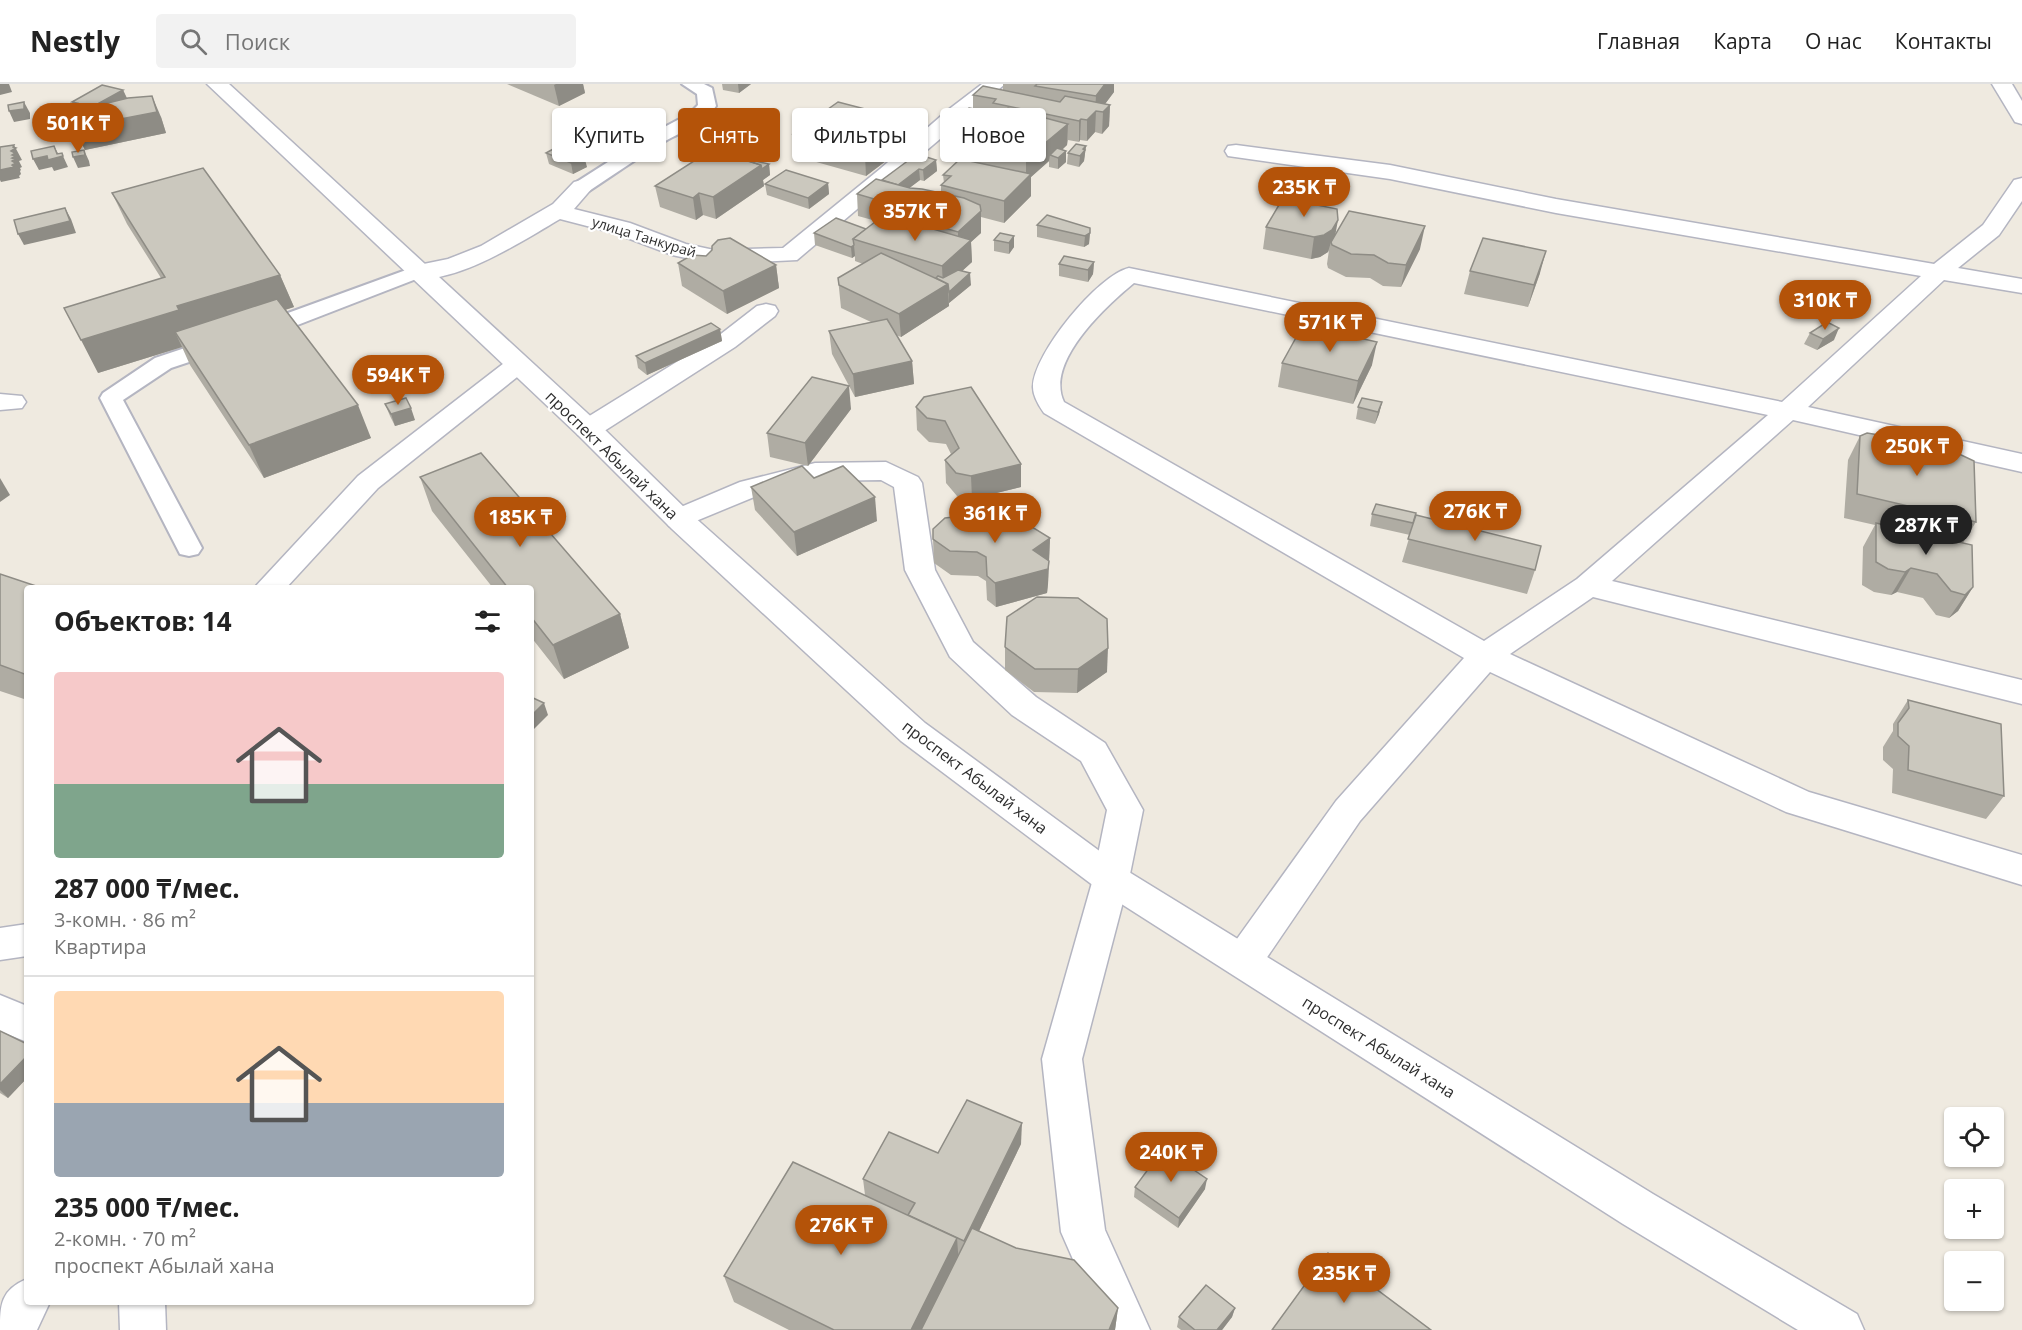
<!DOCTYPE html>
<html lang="ru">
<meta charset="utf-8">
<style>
body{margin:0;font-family:"Open Sans",sans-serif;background:#f2f2f2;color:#222;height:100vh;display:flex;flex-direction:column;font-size:22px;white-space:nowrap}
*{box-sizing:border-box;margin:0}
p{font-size:20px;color:#767676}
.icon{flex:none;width:33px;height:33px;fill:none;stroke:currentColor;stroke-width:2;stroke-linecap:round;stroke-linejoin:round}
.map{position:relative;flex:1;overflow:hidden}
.panel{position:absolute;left:24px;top:501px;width:510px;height:720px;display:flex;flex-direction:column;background:#fff;border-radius:6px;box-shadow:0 2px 4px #0004}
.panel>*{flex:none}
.banner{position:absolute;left:552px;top:24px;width:570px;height:54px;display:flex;gap:12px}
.fabs{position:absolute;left:1944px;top:1023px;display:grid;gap:12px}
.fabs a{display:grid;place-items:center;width:60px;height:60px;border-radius:6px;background:#fff;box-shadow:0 2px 4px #0004;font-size:30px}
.price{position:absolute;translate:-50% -51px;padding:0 14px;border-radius:21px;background:#b45309;color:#fff;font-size:20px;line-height:39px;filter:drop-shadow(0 2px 3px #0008)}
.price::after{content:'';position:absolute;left:50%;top:36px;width:18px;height:14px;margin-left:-9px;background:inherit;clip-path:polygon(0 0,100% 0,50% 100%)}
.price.current{background:#222;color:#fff}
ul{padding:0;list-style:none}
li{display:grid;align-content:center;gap:12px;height:318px;padding:0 30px}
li+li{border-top:2px solid #e0e0e0}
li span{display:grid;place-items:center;height:186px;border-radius:6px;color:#555}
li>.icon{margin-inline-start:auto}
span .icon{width:108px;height:108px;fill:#fffc;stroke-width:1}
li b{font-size:26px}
h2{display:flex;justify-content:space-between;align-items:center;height:72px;padding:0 30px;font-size:26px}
.pill{padding:0 21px;border-radius:6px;background:#fff;box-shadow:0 2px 4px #0004;font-size:21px;line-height:54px}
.pill.current{background:#b45309;color:#fff}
header{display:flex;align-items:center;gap:36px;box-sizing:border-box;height:84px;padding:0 30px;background:#fff;border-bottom:2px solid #e0e0e0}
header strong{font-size:28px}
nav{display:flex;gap:33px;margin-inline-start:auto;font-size:21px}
.search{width:420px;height:54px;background:#f2f2f2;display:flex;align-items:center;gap:15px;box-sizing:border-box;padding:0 21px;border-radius:6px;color:#767676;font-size:22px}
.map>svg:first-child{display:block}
</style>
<header>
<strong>Nestly</strong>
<div class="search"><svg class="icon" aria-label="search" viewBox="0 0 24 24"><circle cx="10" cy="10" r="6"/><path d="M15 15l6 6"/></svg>Поиск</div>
<nav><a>Главная</a><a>Карта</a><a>О нас</a><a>Контакты</a></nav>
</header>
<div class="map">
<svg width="2022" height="1246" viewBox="0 0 2022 1246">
<rect width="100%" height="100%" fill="#efeae0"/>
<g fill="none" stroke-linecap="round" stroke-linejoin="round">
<g stroke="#b4b5c1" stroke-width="4">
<g id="service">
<path d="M682,0H704L712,4L716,22C704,40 685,46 667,56C640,72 615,90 589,107H575L572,103L575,99L655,48L689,30L698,21L697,10Z"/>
<polygon points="417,182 424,184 427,188 424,192 282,247 171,284 123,316 202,464 198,470 189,472 180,470 100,314 103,309 155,274 266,237"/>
</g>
</g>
<g stroke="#b4b5c1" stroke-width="3">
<g id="minor">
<path d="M982,0H1005L797,176L714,180L672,171L614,149L560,135C524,156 451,204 409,193L405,188L409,183L448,175L481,162L553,120L574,98L582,96L590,98L593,103L574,125L630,139L686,160L714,166L783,164L880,85L948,26Z"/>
<polygon points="1992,0 2012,0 2022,17 2022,40 2015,38"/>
<path d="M1236,61L1390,81L1556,115L1934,180L1983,141L2014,96L2022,94V117L1999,151L1958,184L2022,195V209L1944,196L1808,323L2022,370V388L1793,336L1612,497L2022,596V620L1593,513L1510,570L1809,708L2022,771V801L1786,728L1490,588L1360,737L1257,888L1243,893L1229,888L1224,877L1229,866L1336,717L1464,574L1044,329C1039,322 1033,312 1033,303C1033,270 1098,191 1129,184L1782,318L1921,192L1556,129L1390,95L1228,72L1225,67L1228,62ZM1134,199L1768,331L1577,495L1484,557L1064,318C1045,278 1105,223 1134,199Z"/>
<polygon points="766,220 775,222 778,227 775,232 735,263 598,351 588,353 578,351 574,345 578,339 717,253 757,222"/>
<polygon points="517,273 526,276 530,281 526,286 378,404 286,504 254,504 358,392 508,276"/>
<polygon points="0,310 22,312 26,318 22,324 0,326"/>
<polygon points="886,378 918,393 922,399 935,486 973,558 1036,613 1105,659 1143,726 1129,795 1082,975 1105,1146 1150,1246 1104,1246 1061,1148 1042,975 1093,795 1107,726 1081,677 1012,631 950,573 905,486 894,403 881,396 815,397 759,411 679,444 669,442 664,435 669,428 740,398 815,379"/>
<polygon points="27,840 27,872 0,876 0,844"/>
<polygon points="0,911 27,922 27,958 0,947"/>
<path d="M27,1195V1218H50L37,1246H0C0,1220 1,1206 27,1195Z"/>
<polygon points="119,1218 165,1218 166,1246 120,1246"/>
</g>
</g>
<g stroke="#b4b5c1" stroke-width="3">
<polygon id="secondary" points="207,0 229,0 598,339 692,431 925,639 1124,785 1653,1110 1857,1230 1864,1246 1798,1246 1623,1140 1098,805 901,657 672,445 578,351"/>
</g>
<use href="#service" fill="#fff" fill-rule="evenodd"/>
<use href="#minor" fill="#fff" fill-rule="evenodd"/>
<use href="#secondary" fill="#fff" fill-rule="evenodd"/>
</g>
<g fill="#afaca3">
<polygon points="507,0 583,0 585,9 559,22"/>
<polygon points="722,0 751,0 739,9 723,6"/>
<polygon points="1003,0 1114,0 1114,8 1105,20 1110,21 1109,42 1102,50 1095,48 1087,57 1080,56 1079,58 1068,56 1067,61 1062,66 1066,67 1066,78 1058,85 1049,83 1049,77 1031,93 1031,112 1004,139 981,133 981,149 971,158 972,178 962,187 971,201 949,219 949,222 901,253 896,251 912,277 914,300 855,313 832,270 829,247 871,238 841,224 838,194 863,180 855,177 855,172 852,174 815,161 814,149 866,145 887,141 887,140 858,132 857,110 882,96 936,76 937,87 924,97 920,96 909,104 941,109 941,101 944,99 943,91 970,77 970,56 980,46 962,41 961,30 973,25 973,11 1003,6"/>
<polygon points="123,6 127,14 161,33 166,49 85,66 74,44 71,30 68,24 73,21 72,18"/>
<polygon points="793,50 915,55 866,92 795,72"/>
<polygon points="1086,62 1084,77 1079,83 1067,80 1068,69"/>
<polygon points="546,69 587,83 573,90 549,80"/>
<polygon points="749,77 769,80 770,91 763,96 764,102 716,135 703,131 696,136 660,123 655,102"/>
<polygon points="828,99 829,110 809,125 767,111 765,100"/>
<polygon points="112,109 280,191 294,223 285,226 371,354 264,394 190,281 182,263 98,289 161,194 127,140"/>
<polygon points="1037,141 1090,144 1089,160 1084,163 1037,153"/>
<polygon points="1266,143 1335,150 1420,165 1401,203 1383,202 1370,194 1346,193 1328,184 1327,180 1329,166 1328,168 1320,173 1311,175 1263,165"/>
<polygon points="1014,152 1014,163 1009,170 994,167 994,156"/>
<polygon points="706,172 776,181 779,204 727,230 682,202 678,179"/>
<polygon points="1094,178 1093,190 1088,198 1059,192 1059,180"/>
<polygon points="1470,187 1540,189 1528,223 1464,210"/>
<polygon points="720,245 722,257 647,291 638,284 636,272"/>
<polygon points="1810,249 1834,256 1817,266 1804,260"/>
<polygon points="1282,279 1372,281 1353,320 1278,303"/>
<polygon points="924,313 1021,403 972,415 957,412 946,399 945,376 951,370 946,360 929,358 917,346 916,323"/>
<polygon points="1362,314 1382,318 1379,330 1375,340 1356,335 1358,323"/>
<polygon points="385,320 415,336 395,342 390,332"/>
<polygon points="851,325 808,382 770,373 767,349"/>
<polygon points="1860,352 1902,359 1929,366 1976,438 1963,459 1973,503 1958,527 1949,534 1936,531 1923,514 1897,508 1891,511 1874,508 1862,501 1863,463 1875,441 1844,434 1848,376"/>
<polygon points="420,393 620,530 629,564 564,595 531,553 531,504 493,504 432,427"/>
<polygon points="814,394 877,437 797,472 755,426 751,403"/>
<polygon points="1416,429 1410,449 1535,486 1527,510 1402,478 1410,451 1370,442 1372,430"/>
<polygon points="996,440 1050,454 1048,500 1047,509 996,523 987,516 986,497 978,492 951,491 934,479 933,455"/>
<polygon points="0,490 27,504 27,616 0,607"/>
<polygon points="1005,563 1107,588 1077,609 1034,608 1005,586"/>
<polygon points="1908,616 2004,712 1986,735 1892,709 1893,685 1883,676 1883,663 1893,647 1893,640"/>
<polygon points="0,947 27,960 27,994 8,1014 0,1009"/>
<polygon points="1021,1060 979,1147 1118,1224 1115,1246 789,1246 734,1218 724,1192 865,1111 863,1095 938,1069"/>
<polygon points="1135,1103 1205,1105 1178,1144 1134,1113"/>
<polygon points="1235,1224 1232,1233 1222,1246 1181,1246 1177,1243 1179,1233"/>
</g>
<g fill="#8e8c85">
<polygon points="0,0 9,0 12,8 0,11"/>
<polygon points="556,0 583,0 585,9 559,22 554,1"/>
<polygon points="738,0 751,0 739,9"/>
<polygon points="1105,0 1114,0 1114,8 1099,28 1096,27 1095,48 1087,57 1087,36 1095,28 1096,12"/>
<polygon points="123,6 128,17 94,22"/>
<polygon points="152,12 161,33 166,49 85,66 74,44"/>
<polygon points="24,18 30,29 30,35 14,38 9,27"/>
<polygon points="1110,21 1109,42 1102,50 1103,28"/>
<polygon points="989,28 989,39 981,46 981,35"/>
<polygon points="914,33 915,55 866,92 865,71"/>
<polygon points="1081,35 1080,56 1079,58 1079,37"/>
<polygon points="1068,40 1067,61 1054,73 1050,71 1049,77 1031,93 1031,112 1004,139 1004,117 1026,95 1026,75"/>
<polygon points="14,61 22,76 19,77 22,83 20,84 21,86 20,87 21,90 19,92 20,94 1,98 0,96 0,86"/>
<polygon points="54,62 60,73 63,72 68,83 54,87 52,83 39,86 33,75 47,72"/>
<polygon points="1086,62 1084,77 1079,83 1080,72 1083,65"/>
<polygon points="84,66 89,77 90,82 78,84 73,73"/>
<polygon points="1066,67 1066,78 1058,85 1058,74"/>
<polygon points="584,72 587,83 573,90 571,79"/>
<polygon points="936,76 937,87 924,97 923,86"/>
<polygon points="769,80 770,91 763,96 764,102 716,135 713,113 761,81"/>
<polygon points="919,85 920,96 895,115 894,104"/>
<polygon points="828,99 829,110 809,125 808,114"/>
<polygon points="699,109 703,131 696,136 693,114"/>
<polygon points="65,124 71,135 76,149 24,161 18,150"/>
<polygon points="981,127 981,149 971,158 972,178 948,200 949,222 901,253 899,230 943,203 942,182 958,167 958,148"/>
<polygon points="1338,136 1334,158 1331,158 1328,168 1320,173 1311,175 1314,153"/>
<polygon points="1425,142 1420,165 1401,203 1406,181"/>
<polygon points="1090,149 1089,160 1084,163 1085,152"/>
<polygon points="1014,152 1014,163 1009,170 1009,159"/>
<polygon points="854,161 855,172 852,174 851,163"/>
<polygon points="1546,167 1540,189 1528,223 1534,201"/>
<polygon points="1094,178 1093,190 1088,198 1088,186"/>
<polygon points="776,181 779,204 727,230 723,207"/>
<polygon points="970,189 971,201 949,219 949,208"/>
<polygon points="280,191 294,223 193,255 175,248 182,263 98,289 81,256 177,222"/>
<polygon points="1839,244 1834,256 1817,266 1823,255"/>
<polygon points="720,245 722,257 647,291 645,279"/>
<polygon points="1377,258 1372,281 1353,320 1358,297"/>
<polygon points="912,277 914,300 855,313 853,290"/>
<polygon points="849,302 851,325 808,382 805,359"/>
<polygon points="1382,318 1379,330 1375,340 1378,328"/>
<polygon points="358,321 371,354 264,394 249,361"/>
<polygon points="411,324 415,336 395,342 391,330"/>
<polygon points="1021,380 1021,403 972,415 971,392"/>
<polygon points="0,394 10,411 0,418"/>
<polygon points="875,413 877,437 797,472 794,448"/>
<polygon points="1050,454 1048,500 1047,509 996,523 995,499 1033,466"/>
<polygon points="1911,484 1897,508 1891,511 1905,488"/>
<polygon points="1973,503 1958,527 1949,534 1965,511"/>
<polygon points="620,530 629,564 564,595 553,561"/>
<polygon points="1108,564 1107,588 1077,609 1078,585"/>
<polygon points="544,619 548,631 531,648 531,632"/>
<polygon points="27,972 27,994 8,1014 0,1006 0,1000"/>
<polygon points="1022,1039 1021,1060 965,1176 964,1157"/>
<polygon points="1207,1095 1205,1105 1178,1144 1179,1134"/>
<polygon points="957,1154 959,1181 927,1246 911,1246"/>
<polygon points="1118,1224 1115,1246 1109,1246"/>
<polygon points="1235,1224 1232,1233 1222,1246 1217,1246"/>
</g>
<g fill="#cbc8be" stroke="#8e8c85" stroke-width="1.5">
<polygon points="1037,0 1105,0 1096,12 1035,2"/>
<polygon points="102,1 123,6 94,22 88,21 78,26 68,24 77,19 72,18"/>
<polygon points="983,2 1060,18 1065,12 1110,21 1103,28 1096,27 1087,36 1081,35 1079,37 993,19 996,15 973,11"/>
<polygon points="152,12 157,28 74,44 71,28 128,14"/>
<polygon points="24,18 24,25 9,27 8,21"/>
<polygon points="838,18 892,32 897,29 914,33 865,71 793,50"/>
<polygon points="969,24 989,28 981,35 961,30"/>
<polygon points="1008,24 1068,40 1026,75 972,60 970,56 972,52"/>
<polygon points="564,59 583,67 584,72 571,79 546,69"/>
<polygon points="1076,60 1086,62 1083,65 1085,66 1080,72 1068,69"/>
<polygon points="14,61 13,63 16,64 11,67 15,69 12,71 16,72 12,74 15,75 12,77 15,79 12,81 14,83 0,86 0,63"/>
<polygon points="54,62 57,70 62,69 63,72 48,76 47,72 33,75 31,67"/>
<polygon points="1057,64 1066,67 1058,74 1050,71"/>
<polygon points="84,66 85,71 73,73 72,68"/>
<polygon points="711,66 761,81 713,113 699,109 693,114 655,102"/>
<polygon points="917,70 936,76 923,86 919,85 898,101 882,96"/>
<polygon points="960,75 1031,90 1004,117 941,101 951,92 943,91"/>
<polygon points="751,76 769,80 762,85 761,81 749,77"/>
<polygon points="203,84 280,191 177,222 179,226 81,256 64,224 165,193 112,109"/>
<polygon points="786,86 828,99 808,114 765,100"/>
<polygon points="876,95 910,104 922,105 964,114 980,121 981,127 958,148 886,127 895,121 857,110"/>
<polygon points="1283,114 1337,125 1338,136 1332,146 1324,151 1314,153 1266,143"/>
<polygon points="65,124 70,137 18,150 14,136"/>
<polygon points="1349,127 1425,142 1406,181 1388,179 1374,171 1351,170 1332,161 1331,158"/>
<polygon points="1047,131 1090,144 1090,149 1085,152 1037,141"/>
<polygon points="836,134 866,145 853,155 854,161 851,163 814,149"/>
<polygon points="875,138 901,145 909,138 971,156 942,182 853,155"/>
<polygon points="1000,149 1014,152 1009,159 994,156"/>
<polygon points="730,154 776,181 723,207 678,179 692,171 706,172 712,166 712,162 718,156"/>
<polygon points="1483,154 1546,167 1534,201 1470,187"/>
<polygon points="881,169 948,200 899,230 839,201 838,194"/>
<polygon points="1064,172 1094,178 1088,186 1059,180"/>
<polygon points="958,186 970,189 949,208 948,200 936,194 938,192 943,194"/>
<polygon points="277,215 358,321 249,361 175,248"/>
<polygon points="887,235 912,277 853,290 829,247"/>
<polygon points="1827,238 1839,244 1823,255 1810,249"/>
<polygon points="711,239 720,245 645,279 636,272"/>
<polygon points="1303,241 1377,258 1358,297 1282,279"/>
<polygon points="812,293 849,302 805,359 767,349"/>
<polygon points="971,303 1021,380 971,392 956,389 945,376 959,364 945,337 927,334 916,323 924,313"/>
<polygon points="406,314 411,324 391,330 385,320"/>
<polygon points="1362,314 1382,318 1378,328 1358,323"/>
<polygon points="1867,349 1897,354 1902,359 1929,366 1934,364 1957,369 1974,377 1976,438 1857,410 1860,352"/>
<polygon points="481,369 620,530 553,561 531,533 531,504 508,504 420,393"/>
<polygon points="802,382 814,394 843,382 875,413 794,448 751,403"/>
<polygon points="1376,420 1416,429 1413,439 1372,430"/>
<polygon points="980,430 996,440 1011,430 1050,454 1033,466 1049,477 1048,485 995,499 987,492 986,473 977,468 950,467 933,455 933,445 945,434"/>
<polygon points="1416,431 1541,462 1535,486 1408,455"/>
<polygon points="1876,439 1972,461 1973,503 1965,511 1951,507 1937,490 1911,484 1905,488 1888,485 1876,478"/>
<polygon points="0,490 42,504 27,504 27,591 0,581"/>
<polygon points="1037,513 1078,514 1107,535 1108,564 1078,585 1035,585 1005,563 1007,533"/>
<polygon points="531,613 544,619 531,632"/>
<polygon points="1908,616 2001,640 2004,712 1908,686 1909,662 1898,652 1898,639 1909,624"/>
<polygon points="0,947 27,960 27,972 0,1000"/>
<polygon points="967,1016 1022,1039 964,1157 908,1131 915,1119 863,1095 889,1048 938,1069"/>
<polygon points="1163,1065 1207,1095 1179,1134 1135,1103"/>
<polygon points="793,1078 957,1154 911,1246 834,1246 724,1192"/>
<polygon points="972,1144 1016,1164 1074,1176 1118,1224 1109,1246 921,1246"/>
<polygon points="1328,1169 1431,1246 1272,1246"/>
<polygon points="1206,1201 1235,1224 1217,1246 1195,1246 1179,1233"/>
</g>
<g text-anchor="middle" stroke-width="4.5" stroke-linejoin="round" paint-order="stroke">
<g font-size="14" fill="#2e2e2e" stroke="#fff">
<text transform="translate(644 153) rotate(17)" y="5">улица Танкурай</text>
</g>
<g font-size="16" fill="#2e2e2e" stroke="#fff">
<text transform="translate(612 371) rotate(44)" y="6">проспект Абылай хана</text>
<text transform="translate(975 693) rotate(37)" y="6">проспект Абылай хана</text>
<text transform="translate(1379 963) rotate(32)" y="6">проспект Абылай хана</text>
</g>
</g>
</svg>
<div class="fabs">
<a><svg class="icon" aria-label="locate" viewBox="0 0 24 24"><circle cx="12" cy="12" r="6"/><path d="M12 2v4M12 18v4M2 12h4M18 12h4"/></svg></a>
<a>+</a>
<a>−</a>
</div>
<b class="price" style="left:78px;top:70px">501K ₸</b>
<b class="price" style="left:1304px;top:134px">235K ₸</b>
<b class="price" style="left:915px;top:158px">357K ₸</b>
<b class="price" style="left:1825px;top:247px">310K ₸</b>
<b class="price" style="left:1330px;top:269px">571K ₸</b>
<b class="price" style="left:398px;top:322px">594K ₸</b>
<b class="price" style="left:1917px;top:393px">250K ₸</b>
<b class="price" style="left:1475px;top:458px">276K ₸</b>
<b class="price" style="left:995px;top:460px">361K ₸</b>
<b class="price" style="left:520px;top:464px">185K ₸</b>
<b class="price current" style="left:1926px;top:472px">287K ₸</b>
<b class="price" style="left:1171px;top:1099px">240K ₸</b>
<b class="price" style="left:841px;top:1172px">276K ₸</b>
<b class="price" style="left:1344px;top:1220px">235K ₸</b>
<div class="banner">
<a class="pill">Купить</a>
<a class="pill current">Снять</a>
<a class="pill">Фильтры</a>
<a class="pill">Новое</a>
</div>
<section class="panel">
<h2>Объектов: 14<svg class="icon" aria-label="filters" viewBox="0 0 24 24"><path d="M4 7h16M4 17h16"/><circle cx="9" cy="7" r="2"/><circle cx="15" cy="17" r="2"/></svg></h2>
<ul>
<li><span style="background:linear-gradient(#f6c9c9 60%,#7fa58c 0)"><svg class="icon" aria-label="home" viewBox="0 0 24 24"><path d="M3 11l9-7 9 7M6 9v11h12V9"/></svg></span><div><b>287 000 ₸/мес.</b><p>3-комн. · 86 m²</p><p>Квартира</p></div></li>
<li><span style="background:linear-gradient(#ffd9b3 60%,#9aa5b1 0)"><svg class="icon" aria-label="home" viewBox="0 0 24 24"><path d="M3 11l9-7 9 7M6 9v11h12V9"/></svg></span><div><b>235 000 ₸/мес.</b><p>2-комн. · 70 m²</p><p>проспект Абылай хана</p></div></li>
</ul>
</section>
</div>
